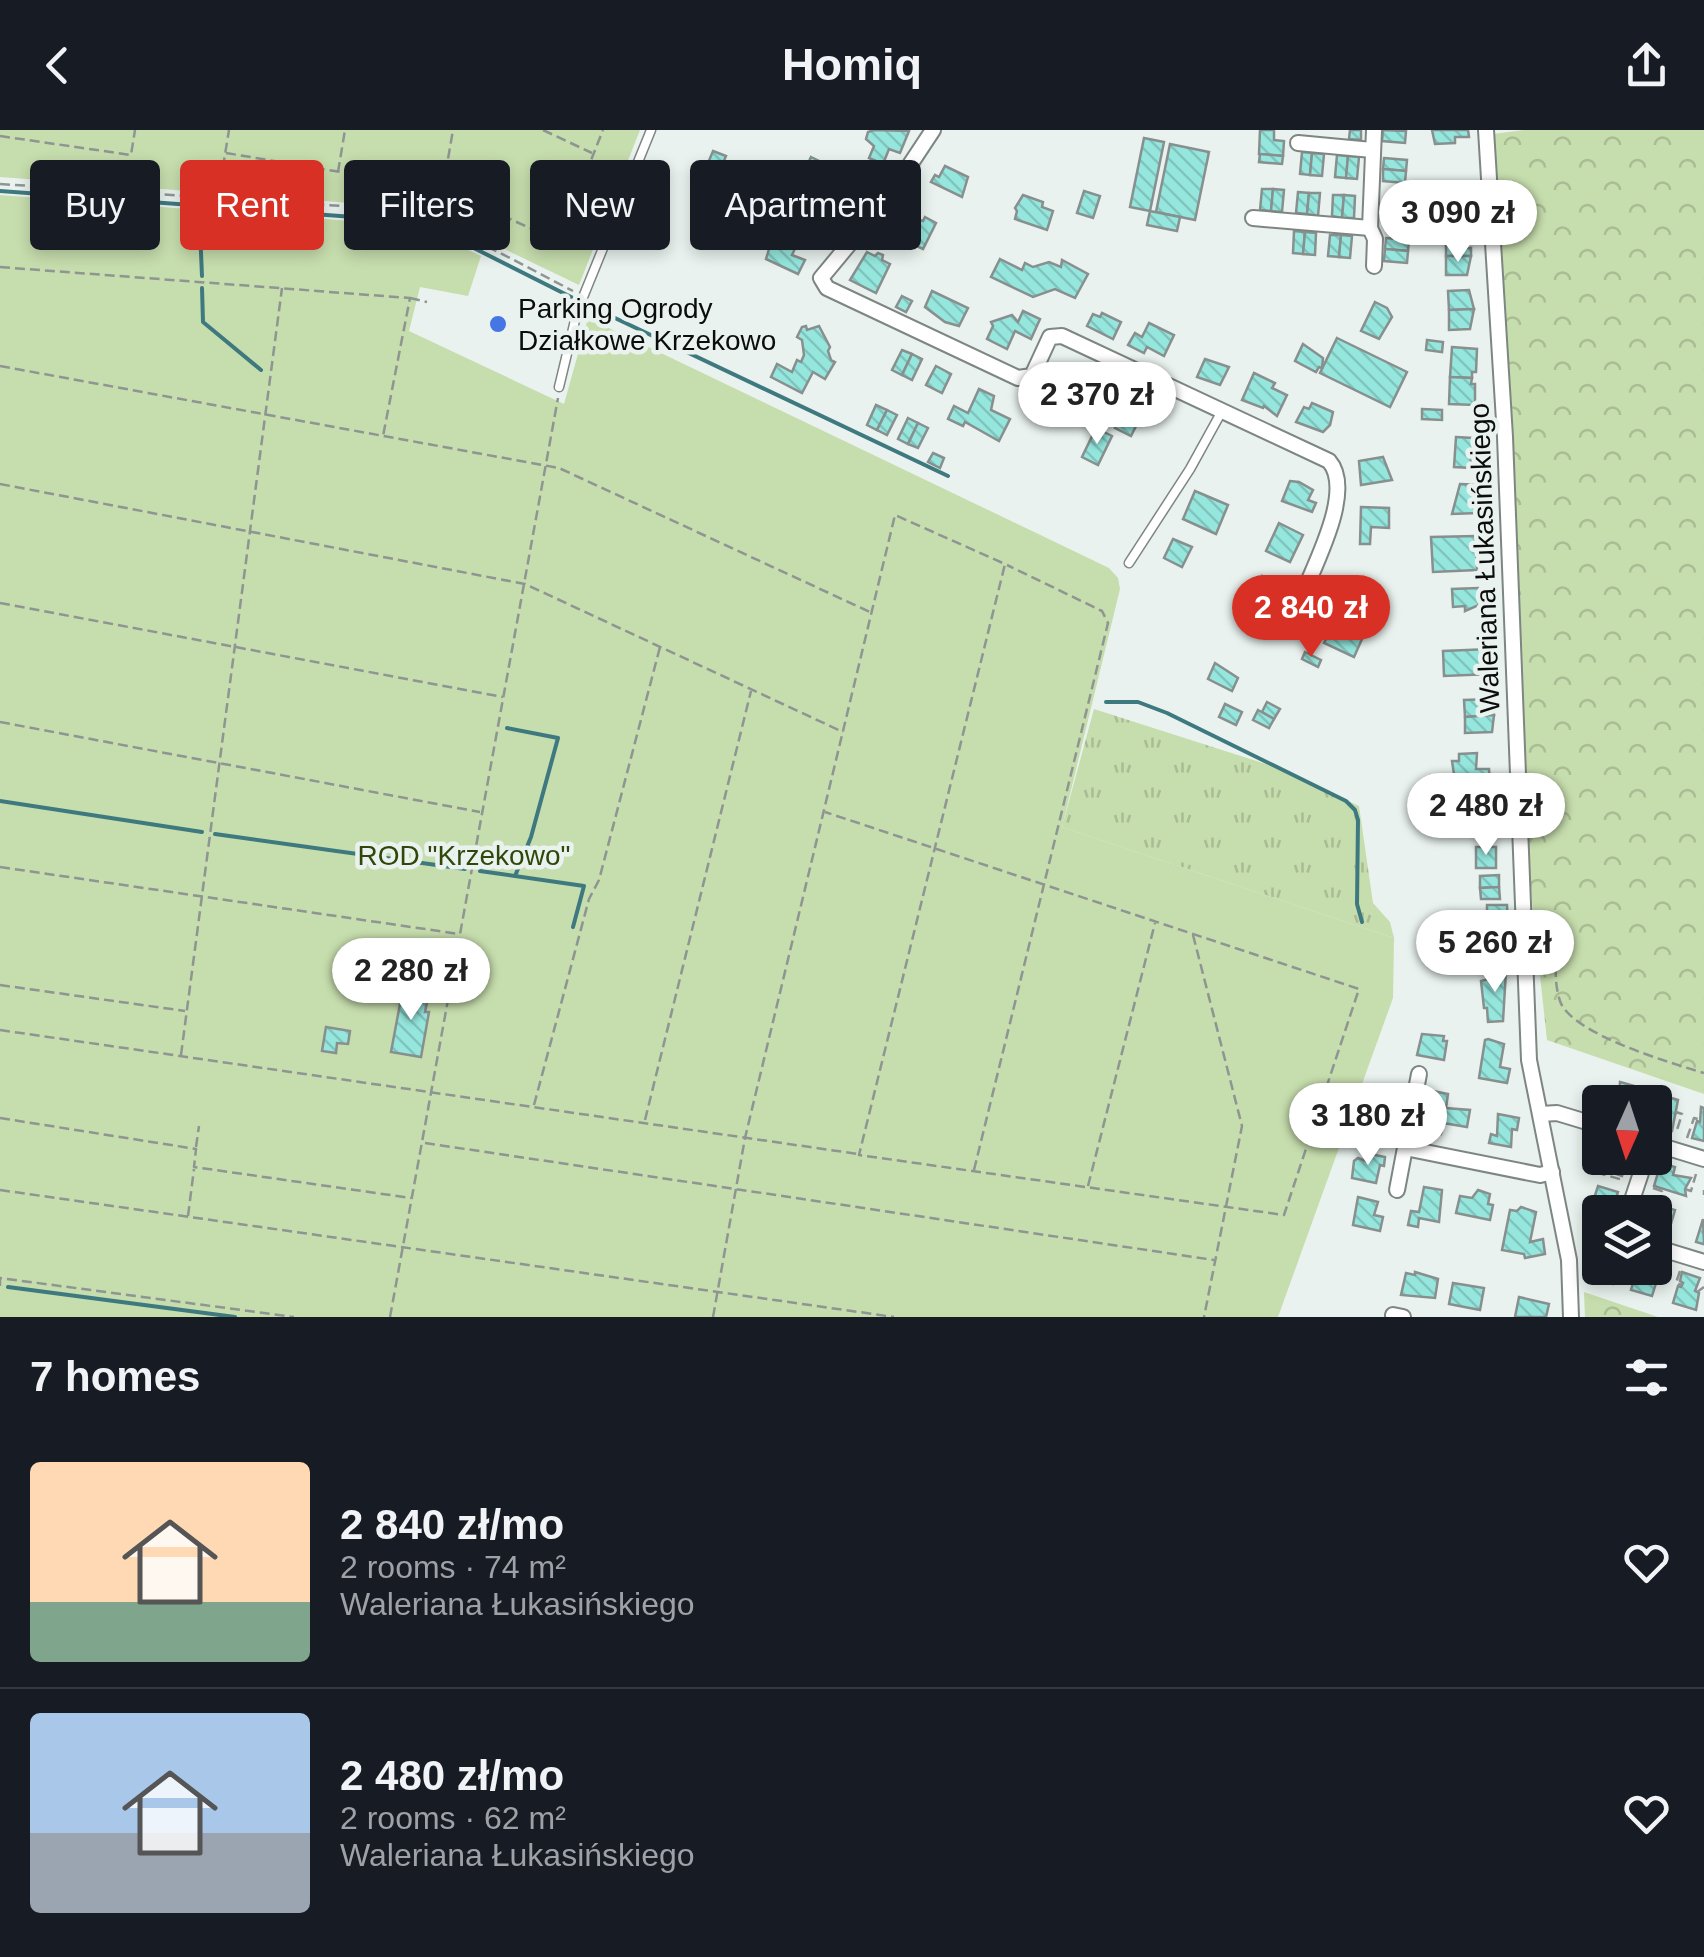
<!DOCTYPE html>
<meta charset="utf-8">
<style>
body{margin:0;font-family:Arial,sans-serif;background:#242831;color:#f1f3f6;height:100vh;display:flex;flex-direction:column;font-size:38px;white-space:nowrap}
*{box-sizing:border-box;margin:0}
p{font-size:32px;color:#9ea1a6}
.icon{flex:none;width:55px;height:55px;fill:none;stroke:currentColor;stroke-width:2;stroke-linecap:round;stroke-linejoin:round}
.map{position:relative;height:1187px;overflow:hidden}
.side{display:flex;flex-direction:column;background:#171b24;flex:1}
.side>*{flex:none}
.guide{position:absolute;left:30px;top:30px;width:1000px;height:90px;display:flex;gap:20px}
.needle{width:65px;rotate:183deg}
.buttons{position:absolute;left:1582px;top:955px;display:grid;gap:20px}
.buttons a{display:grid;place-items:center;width:90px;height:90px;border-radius:10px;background:#171b24;box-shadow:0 5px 15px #0003;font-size:50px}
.price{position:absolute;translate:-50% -85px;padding:0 22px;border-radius:35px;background:#fff;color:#222;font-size:32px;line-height:65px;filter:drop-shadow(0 2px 5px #0008)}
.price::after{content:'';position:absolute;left:50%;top:60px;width:30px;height:22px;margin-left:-15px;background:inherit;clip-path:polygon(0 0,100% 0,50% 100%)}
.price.current{background:#d93025;color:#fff}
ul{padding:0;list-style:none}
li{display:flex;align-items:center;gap:30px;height:250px;padding:0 30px}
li+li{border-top:2px solid #363941}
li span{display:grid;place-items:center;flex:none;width:280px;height:200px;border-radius:10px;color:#555}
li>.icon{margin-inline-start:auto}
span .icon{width:120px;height:120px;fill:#fffc;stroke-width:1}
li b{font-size:42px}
h2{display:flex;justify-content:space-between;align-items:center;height:120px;padding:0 30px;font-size:42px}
.pill{padding:0 35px;border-radius:10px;background:#171b24;box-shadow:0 5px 15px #0003;font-size:35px;line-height:90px}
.pill.current{background:#d93025;color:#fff}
header{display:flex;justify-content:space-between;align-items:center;height:130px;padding:0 30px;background:#171b24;font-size:45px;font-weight:700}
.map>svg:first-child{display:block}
</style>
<header><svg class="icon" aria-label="back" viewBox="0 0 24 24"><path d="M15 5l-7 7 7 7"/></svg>Homiq<svg class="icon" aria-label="share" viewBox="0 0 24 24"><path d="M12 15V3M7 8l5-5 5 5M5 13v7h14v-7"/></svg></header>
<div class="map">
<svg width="1704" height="1187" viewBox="0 0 1704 1187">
<defs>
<pattern id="grass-tufts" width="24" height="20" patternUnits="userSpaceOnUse" patternTransform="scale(2.5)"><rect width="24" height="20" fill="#c6ddad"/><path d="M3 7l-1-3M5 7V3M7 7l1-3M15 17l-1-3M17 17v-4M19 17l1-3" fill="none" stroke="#a9bc94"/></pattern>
<pattern id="forest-crowns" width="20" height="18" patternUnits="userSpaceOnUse" patternTransform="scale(2.5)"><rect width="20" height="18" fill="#c6ddad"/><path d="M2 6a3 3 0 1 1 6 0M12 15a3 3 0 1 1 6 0" fill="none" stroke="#a9bc94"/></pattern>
<pattern id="building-back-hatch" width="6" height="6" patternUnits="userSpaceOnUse" patternTransform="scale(2.5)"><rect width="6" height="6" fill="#95e7de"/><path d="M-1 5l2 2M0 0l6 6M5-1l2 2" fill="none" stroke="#7fc5bd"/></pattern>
</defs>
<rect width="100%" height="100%" fill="#e9f2ee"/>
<polygon fill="url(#grass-tufts)" points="1094,579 1272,636 1359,676 1373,773 1390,792 1394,808 1062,697"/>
<g fill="url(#forest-crowns)">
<polygon points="1524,0 1704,0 1704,964 1547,910 1528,735 1493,4"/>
<polygon points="1584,1162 1658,1187 1585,1187"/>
</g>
<g fill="#c6ddad">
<polygon points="0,0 640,0 579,155 442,89 404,77 0,47"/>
<polygon points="0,65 418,96 481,126 468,166 420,157 409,201 564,274 588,188 1109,438 1118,448 1120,459 1062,697 1394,808 1393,868 1278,1187 0,1187"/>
</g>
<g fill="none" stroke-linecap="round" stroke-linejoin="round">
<g stroke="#3e797f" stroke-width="4">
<polyline points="0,61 409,91 450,106 573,168"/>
<polyline points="199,76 202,146"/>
<polyline points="202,158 203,192 261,240"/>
<polyline points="596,179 948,346"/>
<polyline points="1106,572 1138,572 1167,583 1346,671 1355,680 1358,690 1357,774 1362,792"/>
<polyline points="507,598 558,608 531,707 515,746"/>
<polyline points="0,671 202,702"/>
<polyline points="215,704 465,739"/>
<polyline points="480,741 584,756 573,797"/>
<polyline points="8,1157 235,1187"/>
</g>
</g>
<g fill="url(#building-back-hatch)" stroke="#87908e" stroke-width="2.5">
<polygon points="874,0 909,1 900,23 889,19 883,34 869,28 874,16 866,9 868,2"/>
<polygon points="1260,0 1274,0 1274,10 1284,11 1283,26 1259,24"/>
<polygon points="1350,0 1361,0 1361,10 1349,9"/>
<polygon points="1383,0 1406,1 1405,13 1382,11"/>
<polygon points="1432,0 1468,0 1469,7 1455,7 1455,13 1435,14"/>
<polygon points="1144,8 1164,12 1150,81 1130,77"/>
<polygon points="1170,14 1209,22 1195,90 1156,82"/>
<polygon points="713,21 726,26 721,38 708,33"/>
<polygon points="1302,22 1312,23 1310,45 1300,44"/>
<polygon points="1312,23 1324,24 1322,46 1310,45"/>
<polygon points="1260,24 1283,26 1282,34 1259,32"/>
<polygon points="1337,25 1348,26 1346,48 1335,47"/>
<polygon points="1348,26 1359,27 1357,49 1346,48"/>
<polygon points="811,27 844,43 842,52 833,60 851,68 845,82 797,57"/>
<polygon points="1384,28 1407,30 1406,41 1383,39"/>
<polygon points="945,36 968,47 962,67 931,52 935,45 939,47"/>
<polygon points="1383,39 1406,41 1405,53 1383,51"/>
<polygon points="1262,59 1273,59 1271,81 1260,80"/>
<polygon points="1273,59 1284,60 1282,82 1271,81"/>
<polygon points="1426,59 1449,59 1448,85 1442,85 1442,80 1430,80 1431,66 1426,66"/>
<rect x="1449" y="59" width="13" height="17"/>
<polygon points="1084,61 1100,66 1093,88 1077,83"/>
<polygon points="1298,62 1309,63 1307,84 1296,83"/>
<polygon points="1309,63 1320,63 1318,86 1307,84"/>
<polygon points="1023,65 1043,72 1042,77 1053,81 1047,100 1015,89 1017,81 1015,78"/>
<polygon points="1333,65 1344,65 1342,88 1332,86"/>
<polygon points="1344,65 1355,66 1354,88 1342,88"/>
<polygon points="1385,68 1408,70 1407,81 1384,80"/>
<polygon points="636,76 649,81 644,93 631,88"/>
<polygon points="1384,80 1407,81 1406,93 1383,91"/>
<polygon points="1150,81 1180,87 1177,101 1147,95"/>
<polygon points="925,87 936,93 923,119 896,106 902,94 912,99 915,89 923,91"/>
<polygon points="1475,90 1475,97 1459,98 1459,91"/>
<polygon points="724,95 741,103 735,116 718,109"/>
<polygon points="779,101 799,110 792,125 805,130 798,144 766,129 773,106 776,108"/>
<polygon points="1294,101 1305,102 1303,124 1293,123"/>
<polygon points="1305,102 1316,103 1315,125 1303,124"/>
<polygon points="1330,105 1341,105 1339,127 1328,126"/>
<polygon points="1341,105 1352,106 1350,128 1339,127"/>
<polygon points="1446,106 1466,106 1466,118 1471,118 1471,126 1446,126"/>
<polygon points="1386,108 1409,110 1408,121 1385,119"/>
<polygon points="1385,119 1408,121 1407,133 1384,131"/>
<polygon points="867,122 875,126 878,123 883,125 882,130 890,134 876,163 850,150"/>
<polygon points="1446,126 1471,126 1467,145 1446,145"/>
<polygon points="1000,129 1022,140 1025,133 1033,137 1049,132 1061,137 1062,130 1088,144 1075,168 1055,159 1033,167 991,147"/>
<polygon points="1469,160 1474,179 1449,180 1448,161"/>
<polygon points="932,161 968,178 959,196 945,192 925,177"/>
<polygon points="902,166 912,171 906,182 896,177"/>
<polygon points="1375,172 1387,178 1392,187 1379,209 1361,201"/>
<polygon points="1474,179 1470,199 1449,200 1449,180"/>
<polygon points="1023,181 1040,189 1031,209 1015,201 1007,219 987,209 993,196 991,192 1012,185 1018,192"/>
<polygon points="1102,183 1121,192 1113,209 1087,196 1093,184 1100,187"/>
<polygon points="1149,193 1174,205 1164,226 1147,217 1144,223 1128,215 1135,203 1142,207"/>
<polygon points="806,196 807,200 819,196 830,217 828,221 831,230 835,232 825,249 813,242 802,263 771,247 777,234 792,242 797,230 801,232 804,225 802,210 797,207 802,197"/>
<polygon points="1337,208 1407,242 1390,277 1320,243"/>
<polygon points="1427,210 1443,212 1442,222 1426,220"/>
<polygon points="1303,214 1323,228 1322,238 1319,237 1316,242 1295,231"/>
<polygon points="1452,217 1477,219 1476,242 1472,242 1472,248 1450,247"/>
<polygon points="902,220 912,224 902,245 892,240"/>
<polygon points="912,224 922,229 912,250 902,245"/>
<polygon points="1205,229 1229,237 1220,255 1197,247"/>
<polygon points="936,236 951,244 942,263 926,255"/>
<polygon points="1254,243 1275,253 1272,258 1287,265 1277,286 1264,276 1263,278 1242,270"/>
<polygon points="1084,246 1093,249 1089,261 1080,258"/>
<polygon points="1450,247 1472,248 1471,254 1475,254 1475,275 1449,274"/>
<polygon points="979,259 994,266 991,280 1010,289 999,311 965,292 963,296 948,289 954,276 968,283"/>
<polygon points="1312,273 1333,282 1330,295 1323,302 1296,292 1304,277 1309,279"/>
<polygon points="876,275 887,280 877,300 867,295"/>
<polygon points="1422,279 1442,280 1442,290 1422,289"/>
<polygon points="887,280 897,285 887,305 877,300"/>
<polygon points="1121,286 1137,294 1131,306 1115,298"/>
<polygon points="908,288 918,293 908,314 898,309"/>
<polygon points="918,293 928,298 918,318 908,314"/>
<polygon points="1096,298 1112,306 1098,335 1082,327"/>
<polygon points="1456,307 1473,308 1471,338 1454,337"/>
<polygon points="933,323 944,328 940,338 928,332"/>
<polygon points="1383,327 1392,350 1361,355 1359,331"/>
<polygon points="1290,351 1299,352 1313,360 1308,370 1316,373 1312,382 1282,371"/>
<polygon points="1460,354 1483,355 1478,383 1452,384"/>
<polygon points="1195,361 1228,375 1216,404 1183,389"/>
<polygon points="1361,377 1389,378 1389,398 1371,397 1370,414 1360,414"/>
<polygon points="1279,393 1303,405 1290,432 1266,421"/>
<polygon points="1476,406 1477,440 1433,442 1431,407"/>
<polygon points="1173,409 1192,417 1182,437 1164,428"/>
<polygon points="1262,446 1285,457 1280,467 1284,469 1275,487 1271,485 1266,494 1244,484"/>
<polygon points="1478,458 1479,475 1465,481 1465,476 1453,477 1452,459"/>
<polygon points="1344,486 1363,495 1357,507 1362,509 1354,527 1324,513 1331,499 1337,502"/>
<polygon points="1490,519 1491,544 1444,546 1443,521"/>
<polygon points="1305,522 1321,530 1318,537 1302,529"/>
<polygon points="1215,533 1238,548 1232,561 1208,549"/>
<polygon points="1491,569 1494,585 1465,587 1464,570"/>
<polygon points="1267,572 1280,579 1274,589 1262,582"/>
<polygon points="1225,574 1242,582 1236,595 1219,587"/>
<polygon points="1258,580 1274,589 1269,598 1253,590"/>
<polygon points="1494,585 1492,602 1465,603 1465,587"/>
<polygon points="1477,623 1476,639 1489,639 1490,652 1455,651 1452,631 1459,631 1459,624"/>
<polygon points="1492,674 1492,685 1499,685 1500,700 1457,702 1456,681 1468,680 1468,676"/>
<rect x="1476" y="717" width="20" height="21"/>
<polygon points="1499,745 1499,757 1480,758 1480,746"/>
<polygon points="1499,757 1500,769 1481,769 1480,758"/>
<polygon points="1487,775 1507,775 1508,795 1487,795"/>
<polygon points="1489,841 1506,841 1503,891 1488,892 1487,878 1484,878 1481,851 1489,849"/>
<polygon points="371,851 398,855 397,865 369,861"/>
<polygon points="403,858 429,863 425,882 429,882 421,927 391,922"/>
<polygon points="326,897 350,901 348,914 337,913 336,923 322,921"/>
<polygon points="1422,904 1444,906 1443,911 1447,911 1444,930 1417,925"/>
<polygon points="1488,909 1504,914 1500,937 1510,939 1507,953 1479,948 1485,910"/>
<polygon points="1620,952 1638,957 1633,972 1636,972 1614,972 1616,966 1619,967"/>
<polygon points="1433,961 1448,964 1446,978 1470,980 1467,997 1443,993 1441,1004 1426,1001"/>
<polygon points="1661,965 1678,970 1672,1001 1655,996"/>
<polygon points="1701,977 1704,978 1704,1011 1692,1008 1697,991 1700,992"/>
<polygon points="1498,984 1519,988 1517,1000 1512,999 1511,1017 1489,1013 1491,1004 1497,1006"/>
<polygon points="1595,1014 1600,1016 1600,1028 1628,1028 1622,1046 1589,1035"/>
<polygon points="1370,1024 1385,1027 1384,1036 1380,1035 1376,1053 1352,1048 1354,1031 1358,1028 1368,1032"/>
<polygon points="1661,1033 1675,1037 1673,1045 1691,1048 1685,1059 1686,1066 1654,1056"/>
<polygon points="1598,1056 1618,1062 1611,1082 1600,1082 1600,1095 1587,1090"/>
<polygon points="1424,1057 1442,1060 1439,1092 1419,1088 1418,1097 1408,1095 1411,1081 1419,1082"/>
<polygon points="1478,1060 1490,1064 1488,1074 1493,1075 1490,1090 1456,1083 1460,1066 1472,1068"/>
<polygon points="1358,1067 1378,1072 1374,1085 1383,1087 1380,1101 1353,1095"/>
<polygon points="1649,1072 1675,1080 1668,1104 1655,1100 1655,1082 1645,1082"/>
<polygon points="1521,1077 1536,1082 1530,1112 1543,1109 1545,1124 1525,1128 1524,1124 1502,1120 1510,1080 1517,1081"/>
<polygon points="1703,1089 1704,1112 1703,1114 1696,1112"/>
<polygon points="1594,1115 1600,1117 1600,1138 1618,1139 1613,1154 1595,1148 1597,1127 1591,1125"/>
<polygon points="1655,1134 1658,1135 1654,1148 1657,1150 1652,1166 1631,1160 1636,1143 1640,1142 1638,1138 1655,1138"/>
<polygon points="1415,1142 1438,1149 1435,1168 1401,1165 1406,1143 1415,1145"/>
<polygon points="1682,1142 1700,1148 1695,1161 1699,1163 1696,1180 1673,1173 1678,1156 1681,1157 1683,1153 1680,1151"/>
<polygon points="1453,1153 1484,1158 1480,1180 1449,1174"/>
<polygon points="1519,1167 1549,1174 1546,1187 1515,1187"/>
</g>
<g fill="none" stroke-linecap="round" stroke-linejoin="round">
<g stroke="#7e8682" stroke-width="11">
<g id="lane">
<polyline points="1024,247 1028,260 1081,285"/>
<polyline points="559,257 577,182 651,0"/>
<polyline points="1129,433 1190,339 1222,281"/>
</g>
</g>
<g stroke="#7e8682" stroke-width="18">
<g id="street">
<path d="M933,0L890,65L821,148L827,158L1018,248L1032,246L1050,207L1062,206L1329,331C1355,361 1314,435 1301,469"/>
<polyline points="1486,0 1505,307 1529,930 1569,1130 1571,1187"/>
<polyline points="1298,13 1372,20"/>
<polyline points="1253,88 1370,98"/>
<polyline points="1374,136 1375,109 1370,98 1374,0"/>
<polyline points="1541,984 1557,983 1600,996"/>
<polyline points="1655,1014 1704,1029"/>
<polyline points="1405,1018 1540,1045 1552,1042"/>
<polyline points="1397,1060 1419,944"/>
<polyline points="1628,1082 1646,1028"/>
<polyline points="1655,1117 1704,1132"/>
<polyline points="1393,1185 1403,1187"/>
</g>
</g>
<g stroke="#8e9592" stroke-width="2.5" stroke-dasharray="10 5" stroke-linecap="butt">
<polyline points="543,0 592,23"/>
<polyline points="0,6 131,25 135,0"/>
<polyline points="226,23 443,59 559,111 603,0"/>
<polyline points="338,42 345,0"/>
<path d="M0,54L373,78C446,90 507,127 573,161"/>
<polyline points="443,58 453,0"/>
<polyline points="218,67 229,0"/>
<polyline points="0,137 410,168 383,306"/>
<polyline points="410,168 427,172"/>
<polyline points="0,236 559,338 872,483"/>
<polyline points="0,354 525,454 843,602"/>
<polyline points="0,473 503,567"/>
<polyline points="0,592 480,682"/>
<polyline points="0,737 459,804"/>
<path d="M1539,781C1566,813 1549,838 1560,871C1571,904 1671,933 1704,943"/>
<polyline points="1193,805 1242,996 1204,1187"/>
<polyline points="0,855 185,881"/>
<polyline points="0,900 858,1024"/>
<polyline points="181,925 282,158"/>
<polyline points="1610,972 1613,963 1620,965"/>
<polyline points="1635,972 1636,970 1641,972"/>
<polyline points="534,975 589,769 599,750 660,517"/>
<polyline points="1655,976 1660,977"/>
<polyline points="1675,985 1676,982 1682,984 1676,1003"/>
<polyline points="0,988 196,1019 194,1037 411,1068"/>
<polyline points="645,990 751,561"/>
<polyline points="1687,1008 1694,988 1701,990"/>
<polyline points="425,1013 1214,1130"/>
<polyline points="196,1017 199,996"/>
<polyline points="1604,1038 1602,1044 1623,1050"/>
<polyline points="974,1040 1108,493 1102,481 1007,435"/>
<polyline points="1088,1056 1155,793"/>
<polyline points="1653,1058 1662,1061 1664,1056"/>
<polyline points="1685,1059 1691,1061 1696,1044"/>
<polyline points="0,1060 894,1187"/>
<polyline points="1704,1060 1704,1065"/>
<polyline points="188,1086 194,1039"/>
<polyline points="1635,1138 1640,1142"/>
<polyline points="1616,1139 1617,1138"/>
<polyline points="1680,1141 1676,1153 1682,1155"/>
<polyline points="1656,1149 1661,1148 1666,1133"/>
<polyline points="0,1156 0,1148 294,1187"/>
<polyline points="1697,1162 1704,1157"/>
<polyline points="390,1187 558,268"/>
<polyline points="713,1187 745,1008 895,385 1005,434 859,1025 1284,1085 1359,859 825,682"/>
</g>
<use href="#lane" stroke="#fff" stroke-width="8"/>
<use href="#street" stroke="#fff" stroke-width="14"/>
</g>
<circle fill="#4675e6" stroke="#e9f2ee" stroke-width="4" cx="498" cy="194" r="10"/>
<g text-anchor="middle" stroke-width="9" stroke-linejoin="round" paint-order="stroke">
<g font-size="28" fill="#0a0d0b" stroke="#e9f2ee" text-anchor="start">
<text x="518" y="188">Parking Ogrody<tspan x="518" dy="32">Działkowe Krzekowo</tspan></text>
</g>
<g font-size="28" fill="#0a0d0b" stroke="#e9f2ee">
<text transform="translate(1484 428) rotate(-92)" y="10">Waleriana Łukasińskiego</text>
</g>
<g font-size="28" fill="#304709" stroke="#e9f2ee">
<text x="464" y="735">ROD "Krzekowo"</text>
</g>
</g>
</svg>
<div class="buttons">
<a><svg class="needle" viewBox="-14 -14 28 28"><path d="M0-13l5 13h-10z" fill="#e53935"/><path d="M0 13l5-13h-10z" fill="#9ea1a6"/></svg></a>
<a><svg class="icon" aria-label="layers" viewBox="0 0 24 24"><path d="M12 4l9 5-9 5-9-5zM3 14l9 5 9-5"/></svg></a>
</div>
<b class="price" style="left:1458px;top:135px">3 090 zł</b>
<b class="price" style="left:1097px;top:317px">2 370 zł</b>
<b class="price current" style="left:1311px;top:530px">2 840 zł</b>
<b class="price" style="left:1486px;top:728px">2 480 zł</b>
<b class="price" style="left:1495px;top:865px">5 260 zł</b>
<b class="price" style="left:411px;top:893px">2 280 zł</b>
<b class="price" style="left:1368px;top:1038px">3 180 zł</b>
<div class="guide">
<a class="pill">Buy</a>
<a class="pill current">Rent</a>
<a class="pill">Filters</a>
<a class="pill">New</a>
<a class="pill">Apartment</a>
</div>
</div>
<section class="side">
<h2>7 homes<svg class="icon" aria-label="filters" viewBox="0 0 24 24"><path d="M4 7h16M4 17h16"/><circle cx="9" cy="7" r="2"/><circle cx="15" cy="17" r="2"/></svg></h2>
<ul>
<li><span style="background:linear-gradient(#ffd9b3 70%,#7fa58c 0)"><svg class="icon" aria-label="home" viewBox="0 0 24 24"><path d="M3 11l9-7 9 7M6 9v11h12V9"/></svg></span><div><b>2 840 zł/mo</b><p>2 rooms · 74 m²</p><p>Waleriana Łukasińskiego</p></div><svg class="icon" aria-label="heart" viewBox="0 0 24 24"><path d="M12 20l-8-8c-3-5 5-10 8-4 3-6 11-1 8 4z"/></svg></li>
<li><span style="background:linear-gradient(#a9c7e8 60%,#9aa5b1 0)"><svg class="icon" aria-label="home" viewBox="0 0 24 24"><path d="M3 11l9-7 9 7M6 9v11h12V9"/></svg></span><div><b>2 480 zł/mo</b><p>2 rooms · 62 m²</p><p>Waleriana Łukasińskiego</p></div><svg class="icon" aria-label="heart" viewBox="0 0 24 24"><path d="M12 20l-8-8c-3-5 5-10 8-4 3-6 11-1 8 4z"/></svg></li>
</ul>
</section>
